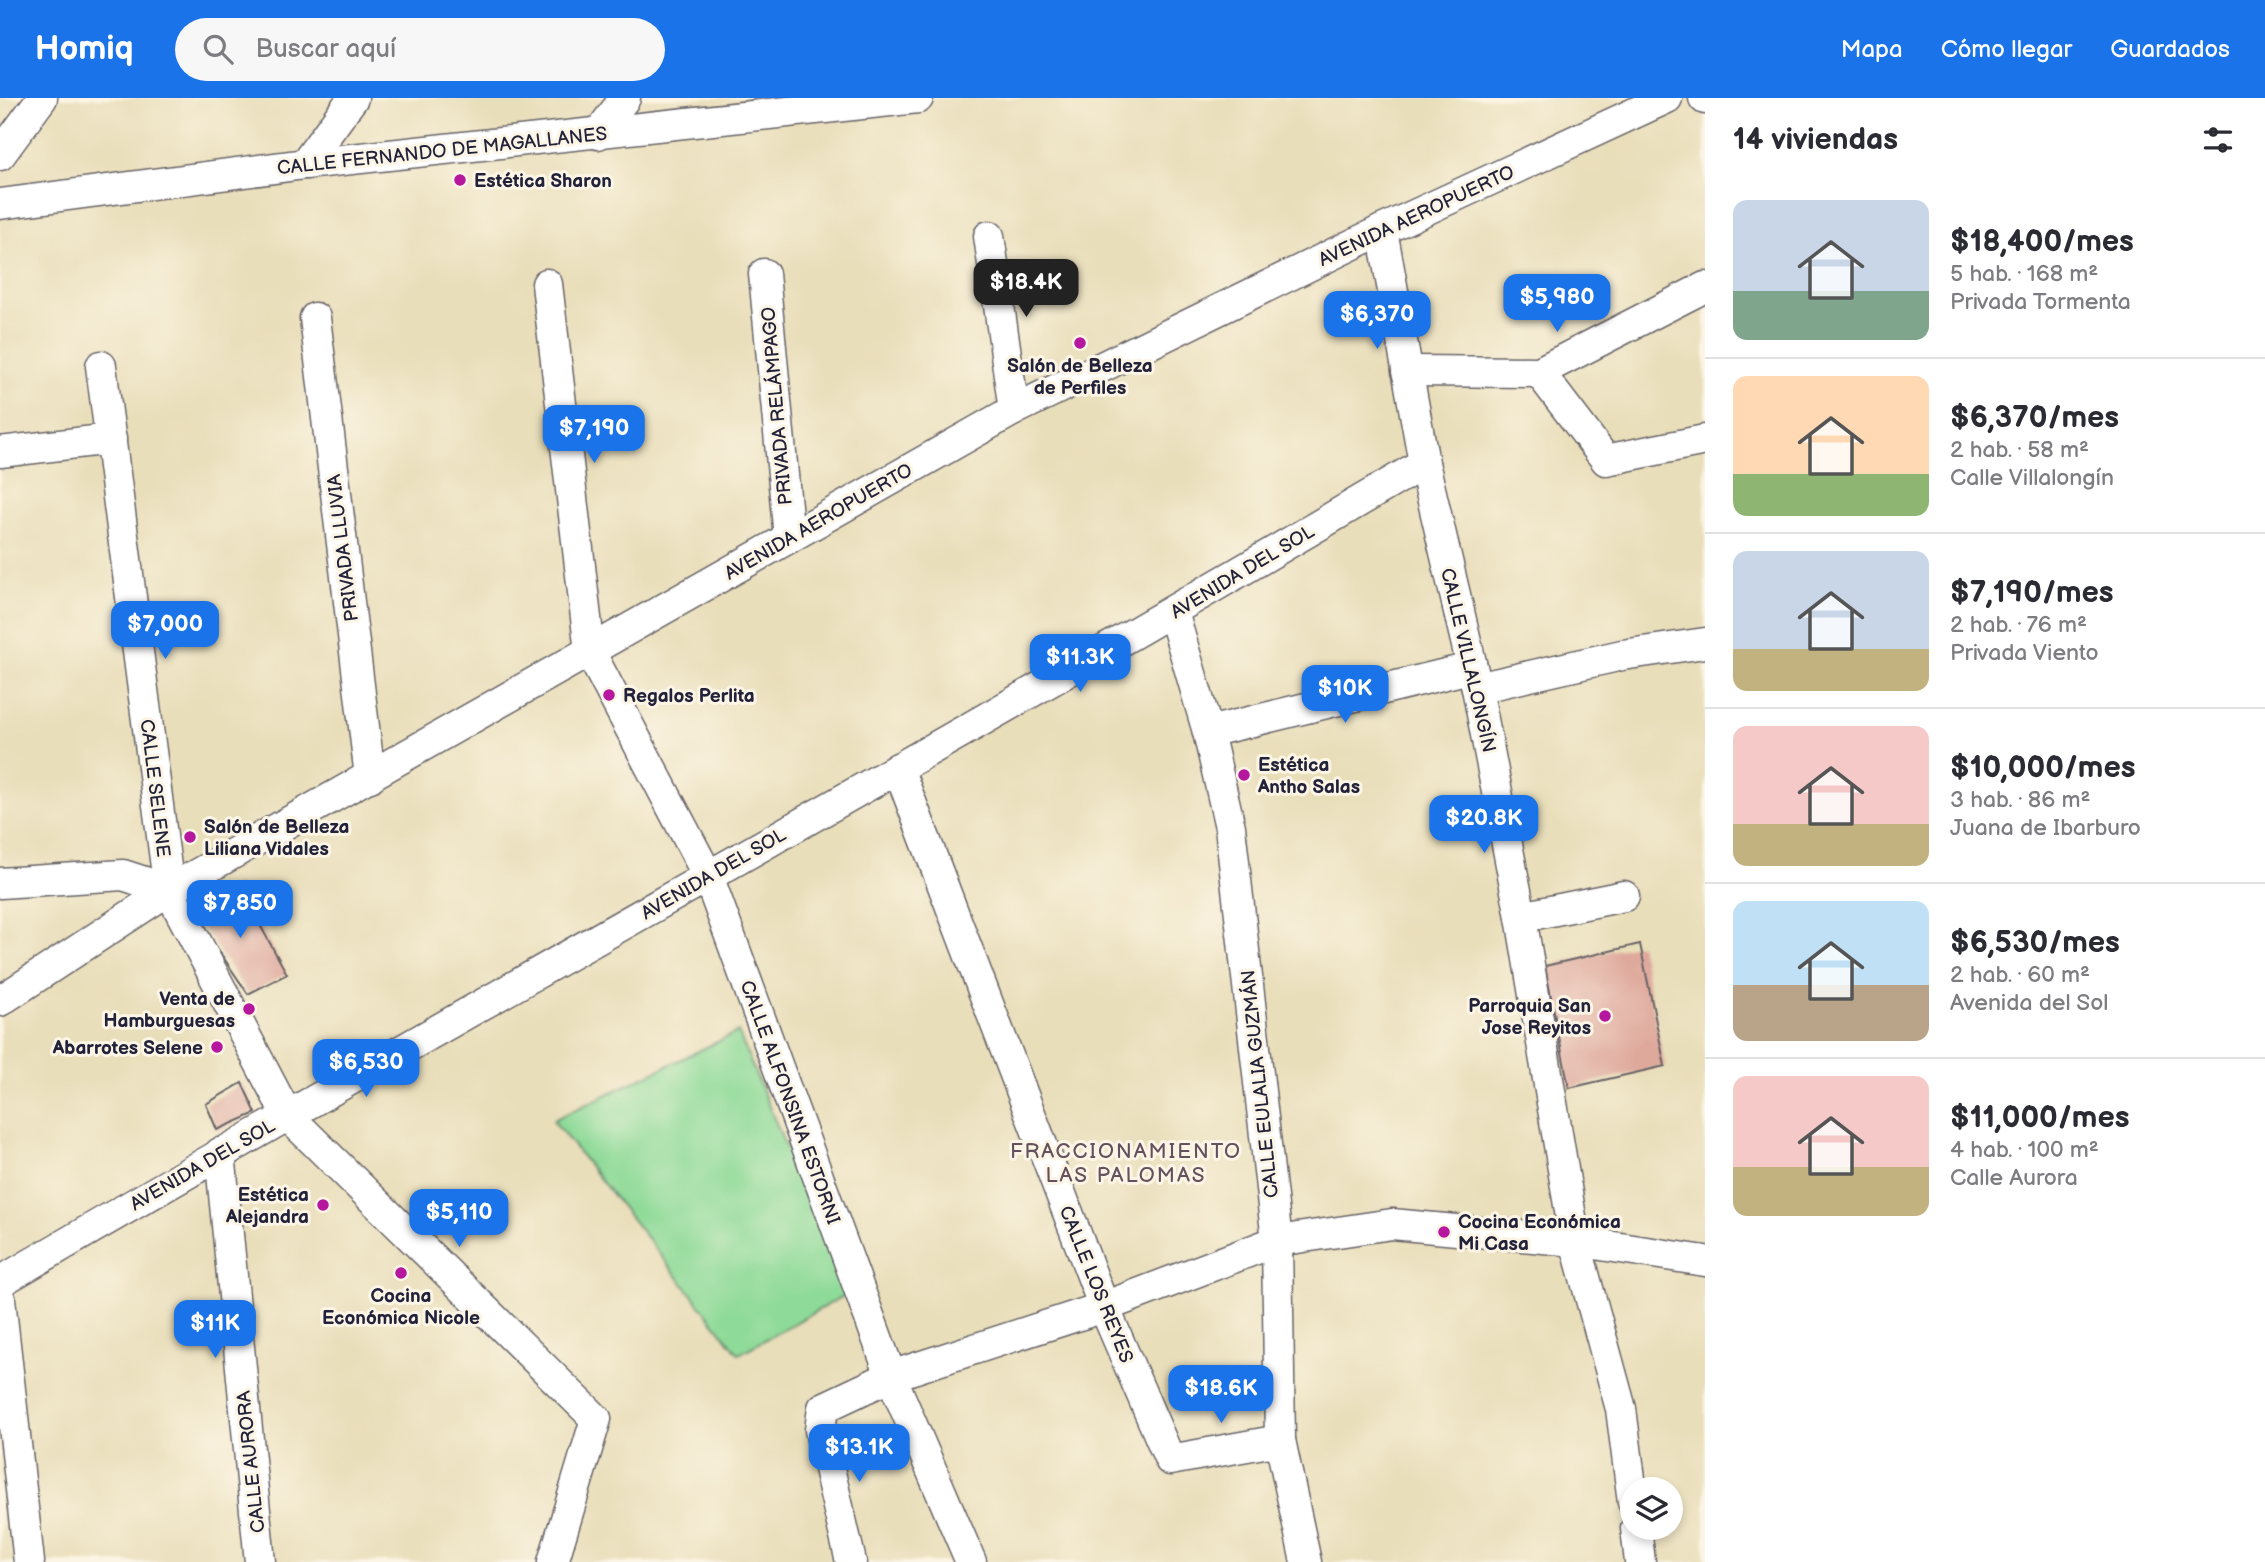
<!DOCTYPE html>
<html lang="es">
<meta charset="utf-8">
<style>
body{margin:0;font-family:"Balsamiq Sans",sans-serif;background:#f7f7f7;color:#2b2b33;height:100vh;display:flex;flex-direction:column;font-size:26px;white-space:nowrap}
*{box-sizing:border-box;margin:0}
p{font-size:23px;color:#7c7c81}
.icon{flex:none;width:38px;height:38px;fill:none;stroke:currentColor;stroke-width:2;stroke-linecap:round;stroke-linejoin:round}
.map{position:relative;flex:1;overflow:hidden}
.drawer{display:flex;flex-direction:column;background:#fff;width:560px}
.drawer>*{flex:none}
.fabs{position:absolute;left:1620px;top:1379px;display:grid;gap:14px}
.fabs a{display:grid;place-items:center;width:63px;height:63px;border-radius:50%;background:#fff;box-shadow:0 4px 10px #0003;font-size:35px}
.price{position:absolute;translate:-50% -60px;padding:0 16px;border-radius:14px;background:#1a73e8;color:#fff;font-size:23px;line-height:46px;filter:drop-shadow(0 2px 4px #0008)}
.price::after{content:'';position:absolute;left:50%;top:42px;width:21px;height:16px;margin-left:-10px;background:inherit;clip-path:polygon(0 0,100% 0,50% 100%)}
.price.on{background:#222;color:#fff}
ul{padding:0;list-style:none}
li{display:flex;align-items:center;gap:21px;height:175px;padding:0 28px}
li+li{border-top:2px solid #e1e1e2}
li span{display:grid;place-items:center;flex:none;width:196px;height:140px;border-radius:14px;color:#555}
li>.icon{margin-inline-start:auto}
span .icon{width:84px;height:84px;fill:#fffc;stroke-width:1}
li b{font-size:30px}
h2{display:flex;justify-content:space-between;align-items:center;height:84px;padding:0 28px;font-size:30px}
header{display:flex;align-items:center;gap:42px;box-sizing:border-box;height:98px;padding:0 35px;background:#1a73e8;color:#fff}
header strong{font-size:33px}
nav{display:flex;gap:38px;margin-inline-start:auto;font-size:24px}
.search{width:490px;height:63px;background:#f7f7f7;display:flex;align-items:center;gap:18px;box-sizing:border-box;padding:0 24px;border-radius:38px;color:#7c7c81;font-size:26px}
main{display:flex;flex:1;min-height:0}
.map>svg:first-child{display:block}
</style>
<header>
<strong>Homiq</strong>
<div class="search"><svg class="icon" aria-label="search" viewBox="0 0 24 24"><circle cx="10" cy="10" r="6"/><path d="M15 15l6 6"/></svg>Buscar aquí</div>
<nav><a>Mapa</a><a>Cómo llegar</a><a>Guardados</a></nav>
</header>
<main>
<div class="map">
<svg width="1705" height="1464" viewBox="0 0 1705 1464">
<rect width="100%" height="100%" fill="#fcf5e5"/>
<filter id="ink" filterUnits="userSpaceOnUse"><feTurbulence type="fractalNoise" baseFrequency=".0143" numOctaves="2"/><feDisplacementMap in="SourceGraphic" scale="14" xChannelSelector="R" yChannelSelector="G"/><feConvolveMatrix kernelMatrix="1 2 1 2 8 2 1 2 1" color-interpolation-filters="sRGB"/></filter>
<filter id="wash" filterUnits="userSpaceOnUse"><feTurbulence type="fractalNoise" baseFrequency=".00686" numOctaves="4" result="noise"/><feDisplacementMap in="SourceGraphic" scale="28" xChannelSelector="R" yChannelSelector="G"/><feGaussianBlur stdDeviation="1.57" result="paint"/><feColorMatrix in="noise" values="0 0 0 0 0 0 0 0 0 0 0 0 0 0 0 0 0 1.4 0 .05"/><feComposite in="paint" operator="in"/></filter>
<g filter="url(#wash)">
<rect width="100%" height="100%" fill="#e9deba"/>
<polygon fill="#8eda98" stroke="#587e6a" stroke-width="2" points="738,934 847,1196 739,1256 553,1022"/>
<g id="blocks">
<g fill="#dea89b">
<polygon points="238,787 287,876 248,896 192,813"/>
<polygon points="1640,846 1665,968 1569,990 1545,868"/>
<polygon points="242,985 256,1015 217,1032 206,1006"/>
</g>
</g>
</g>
<g filter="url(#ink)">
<use href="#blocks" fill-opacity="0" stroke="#686467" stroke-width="2"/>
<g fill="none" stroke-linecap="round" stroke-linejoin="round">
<g stroke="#686467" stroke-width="33">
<g id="minor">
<polyline points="1704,0 1705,1"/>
<polyline points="598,36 625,0"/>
<polyline points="0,57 42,0"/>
<polyline points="305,66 353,0"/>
<polyline points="0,106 305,66 918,0"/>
<polyline points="1382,132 1424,365 1477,590 1521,819 1575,1143 1621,1311 1633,1404"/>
<polyline points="989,138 1014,312"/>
<polyline points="764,176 789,440"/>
<polyline points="547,186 590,554 708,778 891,1278 971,1464"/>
<polyline points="315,220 370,679"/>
<polyline points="101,268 169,792 287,1017 596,1321 553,1464"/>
<polyline points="1407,273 1539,274 1705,189"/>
<polyline points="1539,274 1606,362 1705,342"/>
<polyline points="0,354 111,341"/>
<polyline points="1173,514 1208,634 1230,729 1277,1143 1280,1342 1306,1464"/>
<polyline points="1477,590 1622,557 1705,545"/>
<polyline points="1208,634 1470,570"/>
<polyline points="898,670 1104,1209 1170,1362 1280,1342"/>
<polyline points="0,785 123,777 169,792"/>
<polyline points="1521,819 1624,798"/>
<polyline points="0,903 169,792 1014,312 1382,132 1667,0"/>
<polyline points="220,1055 260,1464"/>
<path d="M0,1184C472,907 954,645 1424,365"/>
<polyline points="0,1201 29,1464"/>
<polyline points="1636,1430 1640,1464"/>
<polyline points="851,1464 820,1332 823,1310 891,1278 1104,1209 1277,1143 1392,1126 1575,1143 1705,1163"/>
</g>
</g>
<use href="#minor" stroke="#fff" stroke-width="30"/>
</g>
</g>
<g fill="#b5179e" stroke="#fcf5e5" stroke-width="2.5">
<circle cx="460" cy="82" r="7"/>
<circle cx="1080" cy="245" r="7"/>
<circle cx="609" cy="597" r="7"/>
<circle cx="1244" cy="677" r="7"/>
<circle cx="190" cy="739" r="7"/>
<circle cx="249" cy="911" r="7"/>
<circle cx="1605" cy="918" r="7"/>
<circle cx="217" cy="949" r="7"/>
<circle cx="323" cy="1107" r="7"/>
<circle cx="1444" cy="1134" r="7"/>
<circle cx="401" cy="1175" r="7"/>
</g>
<g text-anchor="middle" stroke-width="6" stroke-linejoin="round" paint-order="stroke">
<g font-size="19" fill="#22223b" stroke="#fcf5e5">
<text transform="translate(442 52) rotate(-6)" y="7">CALLE FERNANDO DE MAGALLANES</text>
<text transform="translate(1416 117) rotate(-25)" y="7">AVENIDA AEROPUERTO</text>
<text transform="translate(776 308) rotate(-95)" y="7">PRIVADA RELÁMPAGO</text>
<text transform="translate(818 423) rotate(-30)" y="7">AVENIDA AEROPUERTO</text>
<text transform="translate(342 450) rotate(-97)" y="7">PRIVADA LLUVIA</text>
<text transform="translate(1242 473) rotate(-31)" y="7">AVENIDA DEL SOL</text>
<text transform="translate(1469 562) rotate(77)" y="7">CALLE VILLALONGÍN</text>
<text transform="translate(156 690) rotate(83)" y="7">CALLE SELENE</text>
<text transform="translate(713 775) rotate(-30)" y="7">AVENIDA DEL SOL</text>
<text transform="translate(1259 986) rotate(-96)" y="7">CALLE EULALIA GUZMÁN</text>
<text transform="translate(791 1004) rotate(70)" y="7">CALLE ALFONSINA ESTORNI</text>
<text transform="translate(202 1066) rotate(-30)" y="7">AVENIDA DEL SOL</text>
<text transform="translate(1097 1186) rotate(68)" y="7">CALLE LOS REYES</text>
<text transform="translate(250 1364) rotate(-96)" y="7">CALLE AURORA</text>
</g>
<g font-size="19" font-weight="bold" fill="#22223b" stroke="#fcf5e5" text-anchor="start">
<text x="474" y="89">Estética Sharon</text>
<text x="1080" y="274" text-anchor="middle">Salón de Belleza<tspan x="1080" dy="22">de Perfiles</tspan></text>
<text x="623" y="604">Regalos Perlita</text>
<text x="1258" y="673">Estética<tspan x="1258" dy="22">Antho Salas</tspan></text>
<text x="204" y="735">Salón de Belleza<tspan x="204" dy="22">Liliana Vidales</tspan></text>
<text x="235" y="907" text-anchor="end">Venta de<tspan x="235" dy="22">Hamburguesas</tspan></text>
<text x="1591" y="914" text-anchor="end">Parroquia San<tspan x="1591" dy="22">Jose Reyitos</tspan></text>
<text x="203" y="956" text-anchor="end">Abarrotes Selene</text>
<text x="309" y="1103" text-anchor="end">Estética<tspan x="309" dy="22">Alejandra</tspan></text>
<text x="1458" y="1130">Cocina Económica<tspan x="1458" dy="22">Mi Casa</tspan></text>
<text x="401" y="1204" text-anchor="middle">Cocina<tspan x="401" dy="22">Económica Nicole</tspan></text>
</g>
<g font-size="21" letter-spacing="2" fill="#64515d" stroke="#fcf5e5">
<text x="1126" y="1060">FRACCIONAMIENTO<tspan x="1126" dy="24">LAS PALOMAS</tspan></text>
</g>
</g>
</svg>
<div class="fabs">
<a><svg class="icon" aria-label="layers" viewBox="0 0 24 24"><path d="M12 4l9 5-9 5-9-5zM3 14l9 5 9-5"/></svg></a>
</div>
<b class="price on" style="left:1026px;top:221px">$18.4K</b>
<b class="price" style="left:1557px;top:236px">$5,980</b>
<b class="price" style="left:1377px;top:253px">$6,370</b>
<b class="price" style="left:594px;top:367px">$7,190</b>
<b class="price" style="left:165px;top:563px">$7,000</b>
<b class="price" style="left:1080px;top:596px">$11.3K</b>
<b class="price" style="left:1345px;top:627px">$10K</b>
<b class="price" style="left:1484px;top:757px">$20.8K</b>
<b class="price" style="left:240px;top:842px">$7,850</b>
<b class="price" style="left:366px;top:1001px">$6,530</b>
<b class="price" style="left:459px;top:1151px">$5,110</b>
<b class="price" style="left:215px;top:1262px">$11K</b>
<b class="price" style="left:1221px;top:1327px">$18.6K</b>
<b class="price" style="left:859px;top:1386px">$13.1K</b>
</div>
<section class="drawer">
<h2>14 viviendas<svg class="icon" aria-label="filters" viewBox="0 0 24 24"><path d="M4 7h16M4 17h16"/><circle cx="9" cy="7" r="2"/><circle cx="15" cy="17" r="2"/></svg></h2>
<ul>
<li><span style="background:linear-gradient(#c9d6e8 65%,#7fa58c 0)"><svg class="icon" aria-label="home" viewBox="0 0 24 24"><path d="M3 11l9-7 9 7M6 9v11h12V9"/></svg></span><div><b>$18,400/mes</b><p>5 hab. · 168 m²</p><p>Privada Tormenta</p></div></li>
<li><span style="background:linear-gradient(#ffd9b3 70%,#8fb573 0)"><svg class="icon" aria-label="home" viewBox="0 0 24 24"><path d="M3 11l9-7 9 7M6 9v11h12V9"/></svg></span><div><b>$6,370/mes</b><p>2 hab. · 58 m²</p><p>Calle Villalongín</p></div></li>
<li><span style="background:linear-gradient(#c9d6e8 70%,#c2b280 0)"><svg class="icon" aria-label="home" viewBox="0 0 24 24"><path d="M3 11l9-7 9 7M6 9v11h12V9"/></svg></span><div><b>$7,190/mes</b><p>2 hab. · 76 m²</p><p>Privada Viento</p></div></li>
<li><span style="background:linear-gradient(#f6c9c9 70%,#c2b280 0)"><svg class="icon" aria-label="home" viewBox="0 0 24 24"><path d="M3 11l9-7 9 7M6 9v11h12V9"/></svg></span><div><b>$10,000/mes</b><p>3 hab. · 86 m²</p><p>Juana de Ibarburo</p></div></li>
<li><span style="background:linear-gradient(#bfe0f5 60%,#b9a48a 0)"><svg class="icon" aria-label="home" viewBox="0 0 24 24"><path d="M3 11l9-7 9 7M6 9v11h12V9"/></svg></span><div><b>$6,530/mes</b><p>2 hab. · 60 m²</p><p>Avenida del Sol</p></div></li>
<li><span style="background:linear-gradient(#f6c9c9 65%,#c2b280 0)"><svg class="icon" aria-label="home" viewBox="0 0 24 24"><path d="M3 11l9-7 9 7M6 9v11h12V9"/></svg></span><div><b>$11,000/mes</b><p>4 hab. · 100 m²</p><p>Calle Aurora</p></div></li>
</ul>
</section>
</main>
